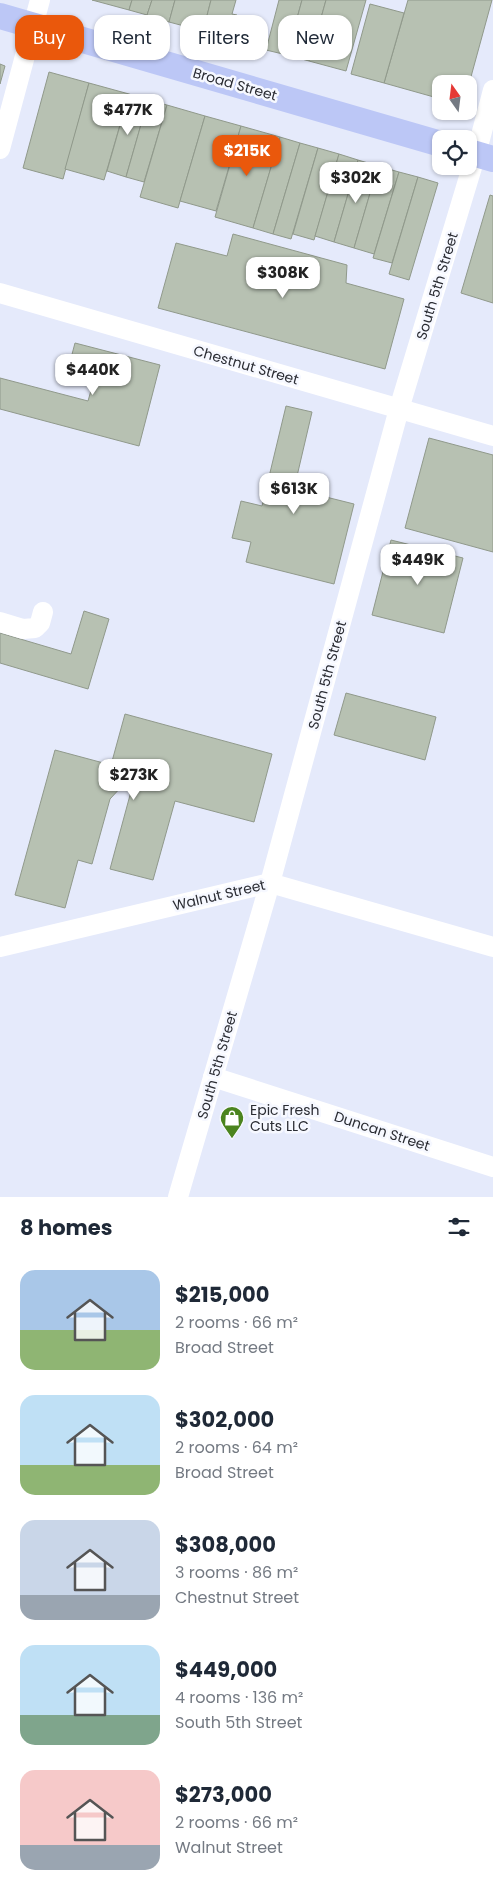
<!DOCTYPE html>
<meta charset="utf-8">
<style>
body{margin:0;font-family:Poppins,sans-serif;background:#f6f6f7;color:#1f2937;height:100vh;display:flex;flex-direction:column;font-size:19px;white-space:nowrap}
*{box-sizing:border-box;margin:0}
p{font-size:16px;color:#747a83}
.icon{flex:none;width:28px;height:28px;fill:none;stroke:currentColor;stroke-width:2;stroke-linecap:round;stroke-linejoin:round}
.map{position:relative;height:1197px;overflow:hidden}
.panel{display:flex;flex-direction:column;background:#fff;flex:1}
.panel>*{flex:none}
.hud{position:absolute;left:15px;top:15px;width:464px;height:45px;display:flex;gap:10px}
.needle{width:32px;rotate:346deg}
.buttons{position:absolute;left:432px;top:75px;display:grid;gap:10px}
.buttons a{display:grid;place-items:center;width:45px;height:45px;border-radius:10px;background:#fff;box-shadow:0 1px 4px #0004;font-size:25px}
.price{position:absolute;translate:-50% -42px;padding:0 11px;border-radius:10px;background:#fff;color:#222;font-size:16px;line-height:32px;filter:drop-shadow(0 1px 2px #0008)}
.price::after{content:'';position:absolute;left:50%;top:30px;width:15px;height:11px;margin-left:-8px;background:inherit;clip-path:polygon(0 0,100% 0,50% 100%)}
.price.selected{background:#ea580c;color:#fff}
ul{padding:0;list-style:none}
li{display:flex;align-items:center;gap:15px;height:125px;padding:0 20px}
li span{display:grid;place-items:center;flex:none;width:140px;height:100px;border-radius:15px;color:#555}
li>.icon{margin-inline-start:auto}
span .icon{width:60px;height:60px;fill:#fffc;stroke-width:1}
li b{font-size:21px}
h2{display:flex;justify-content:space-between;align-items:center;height:60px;padding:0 20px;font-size:21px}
.pill{padding:0 18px;border-radius:15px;background:#fff;box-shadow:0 1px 4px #0004;font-size:18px;line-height:45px}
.pill.selected{background:#ea580c;color:#fff}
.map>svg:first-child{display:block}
</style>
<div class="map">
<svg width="493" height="1197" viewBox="0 0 493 1197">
<rect width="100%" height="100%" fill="#e5eafb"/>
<g fill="#b7c1b2" stroke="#90998b">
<polygon points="92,0 132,0 129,10"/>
<polygon points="132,0 152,0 147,15 129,10"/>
<polygon points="152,0 175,0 169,22 147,15"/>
<polygon points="175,0 211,0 203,31 169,22"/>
<polygon points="211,0 236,0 232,14 237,15 230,39 203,31"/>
<polygon points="279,0 302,0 287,55 266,50"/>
<polygon points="302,0 326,0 309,61 287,55"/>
<polygon points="326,0 366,0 346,71 309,61"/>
<polygon points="408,0 492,0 469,84 441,84 441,99 384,83"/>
<polygon points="370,4 404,13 384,83 351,74"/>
<polygon points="0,64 5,66 0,84"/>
<polygon points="49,72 89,83 63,179 23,168"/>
<polygon points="89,83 129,94 104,180 65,169"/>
<polygon points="129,94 148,100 126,177 107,171"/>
<polygon points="148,100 167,105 144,182 126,177"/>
<polygon points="167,105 205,116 178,208 140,197"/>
<polygon points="205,116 241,126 216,211 180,201"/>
<polygon points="241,126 280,137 253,228 215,217"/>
<polygon points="280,137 300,143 273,234 253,228"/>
<polygon points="300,143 318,148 291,239 273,234"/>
<polygon points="318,148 339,154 314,240 293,234"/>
<polygon points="339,154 358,160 334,242 315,236"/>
<polygon points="358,160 378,166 354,248 334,242"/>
<polygon points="378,166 399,172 374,254 354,248"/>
<polygon points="399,172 418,177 392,263 373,258"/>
<polygon points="418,177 438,183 409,280 389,274"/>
<polygon points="490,195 493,196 493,303 461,293"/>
<polygon points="233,234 347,265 346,283 404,299 385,369 158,308 176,243 227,256"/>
<polygon points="75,343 160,365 139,446 0,409 0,378 88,401 94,380 67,373"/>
<polygon points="286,406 312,412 294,489 354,504 334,584 246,562 251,542 232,538 241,501 262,506"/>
<polygon points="429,438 493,455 493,552 405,528"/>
<polygon points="391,540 463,558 444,633 372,615"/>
<polygon points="84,611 109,619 88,689 0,663 0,633 71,654"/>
<polygon points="346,693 436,717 425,760 334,735"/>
<polygon points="125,714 272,754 254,822 175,801 153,880 110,869 133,784 123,785 110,799 92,864 78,860 65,908 15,895 55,750 111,765"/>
</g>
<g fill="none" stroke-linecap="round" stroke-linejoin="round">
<g stroke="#fff" stroke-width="20">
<polyline points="0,149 40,0"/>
<polyline points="0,293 493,436"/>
<polyline points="0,622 23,629 35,628 40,623 43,612"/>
<polyline points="0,947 270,883 493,947"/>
<polyline points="213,1077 493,1167"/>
<polyline points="178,1197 270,883 399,409 476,154 493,90"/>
</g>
<g stroke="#bcc7f6" stroke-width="26">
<polyline points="0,16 441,144"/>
<polyline points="469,152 493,159"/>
</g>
</g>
<defs>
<g id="shop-pin" transform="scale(1.25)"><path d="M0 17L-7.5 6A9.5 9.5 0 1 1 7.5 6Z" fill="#4b841e" stroke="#f6f8ff"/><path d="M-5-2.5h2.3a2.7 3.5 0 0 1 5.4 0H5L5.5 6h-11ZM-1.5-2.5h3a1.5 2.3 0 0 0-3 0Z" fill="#fff"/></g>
</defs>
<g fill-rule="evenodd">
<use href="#shop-pin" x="232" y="1118"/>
</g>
<g text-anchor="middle" stroke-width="5" stroke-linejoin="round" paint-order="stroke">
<g font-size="14" fill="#2a2c33" stroke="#f6f8ff">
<text transform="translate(235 84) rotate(16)" y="5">Broad Street</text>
<text transform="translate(437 286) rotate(-73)" y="5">South 5th Street</text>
<text transform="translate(246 365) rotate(16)" y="5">Chestnut Street</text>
<text transform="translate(327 675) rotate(-75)" y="5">South 5th Street</text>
<text transform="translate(219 895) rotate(-13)" y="5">Walnut Street</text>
<text transform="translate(217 1065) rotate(-74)" y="5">South 5th Street</text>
<text transform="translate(382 1131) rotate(18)" y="5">Duncan Street</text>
</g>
<g font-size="14" fill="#2a2c33" stroke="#f6f8ff" text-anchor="start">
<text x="250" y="1115">Epic Fresh<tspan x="250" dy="16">Cuts LLC</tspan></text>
</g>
</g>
</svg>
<div class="buttons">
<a><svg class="needle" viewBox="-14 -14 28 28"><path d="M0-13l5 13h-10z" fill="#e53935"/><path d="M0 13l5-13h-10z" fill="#747a83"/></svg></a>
<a><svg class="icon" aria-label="locate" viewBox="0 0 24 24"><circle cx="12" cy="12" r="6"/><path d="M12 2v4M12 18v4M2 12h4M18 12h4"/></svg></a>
</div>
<b class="price" style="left:128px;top:136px">$477K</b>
<b class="price selected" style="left:247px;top:177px">$215K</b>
<b class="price" style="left:356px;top:204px">$302K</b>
<b class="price" style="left:283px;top:299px">$308K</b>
<b class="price" style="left:93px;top:396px">$440K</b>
<b class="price" style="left:294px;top:515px">$613K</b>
<b class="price" style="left:418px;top:586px">$449K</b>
<b class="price" style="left:134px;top:801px">$273K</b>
<div class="hud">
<a class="pill selected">Buy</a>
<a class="pill">Rent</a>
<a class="pill">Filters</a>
<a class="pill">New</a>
</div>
</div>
<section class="panel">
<h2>8 homes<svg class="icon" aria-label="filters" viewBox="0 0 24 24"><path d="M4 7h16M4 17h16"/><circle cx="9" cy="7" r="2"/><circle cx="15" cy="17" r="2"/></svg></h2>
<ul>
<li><span style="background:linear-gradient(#a9c7e8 60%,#8fb573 0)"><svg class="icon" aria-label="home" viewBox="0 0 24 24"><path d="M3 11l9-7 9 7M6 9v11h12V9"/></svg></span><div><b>$215,000</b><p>2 rooms · 66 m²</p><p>Broad Street</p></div></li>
<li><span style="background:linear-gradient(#bfe0f5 70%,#8fb573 0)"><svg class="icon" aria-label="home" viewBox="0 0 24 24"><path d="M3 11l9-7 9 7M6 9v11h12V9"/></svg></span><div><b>$302,000</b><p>2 rooms · 64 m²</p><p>Broad Street</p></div></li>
<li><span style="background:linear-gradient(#c9d6e8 75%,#9aa5b1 0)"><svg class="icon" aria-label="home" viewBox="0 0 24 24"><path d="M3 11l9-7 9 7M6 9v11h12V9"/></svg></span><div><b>$308,000</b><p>3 rooms · 86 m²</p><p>Chestnut Street</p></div></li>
<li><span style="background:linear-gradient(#bfe0f5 70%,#7fa58c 0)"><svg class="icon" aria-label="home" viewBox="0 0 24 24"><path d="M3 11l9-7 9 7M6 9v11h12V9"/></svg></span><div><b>$449,000</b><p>4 rooms · 136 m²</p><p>South 5th Street</p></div></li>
<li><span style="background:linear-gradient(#f6c9c9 75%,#9aa5b1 0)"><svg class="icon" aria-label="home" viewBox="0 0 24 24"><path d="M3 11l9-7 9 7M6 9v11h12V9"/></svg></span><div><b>$273,000</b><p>2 rooms · 66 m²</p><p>Walnut Street</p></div></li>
</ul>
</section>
